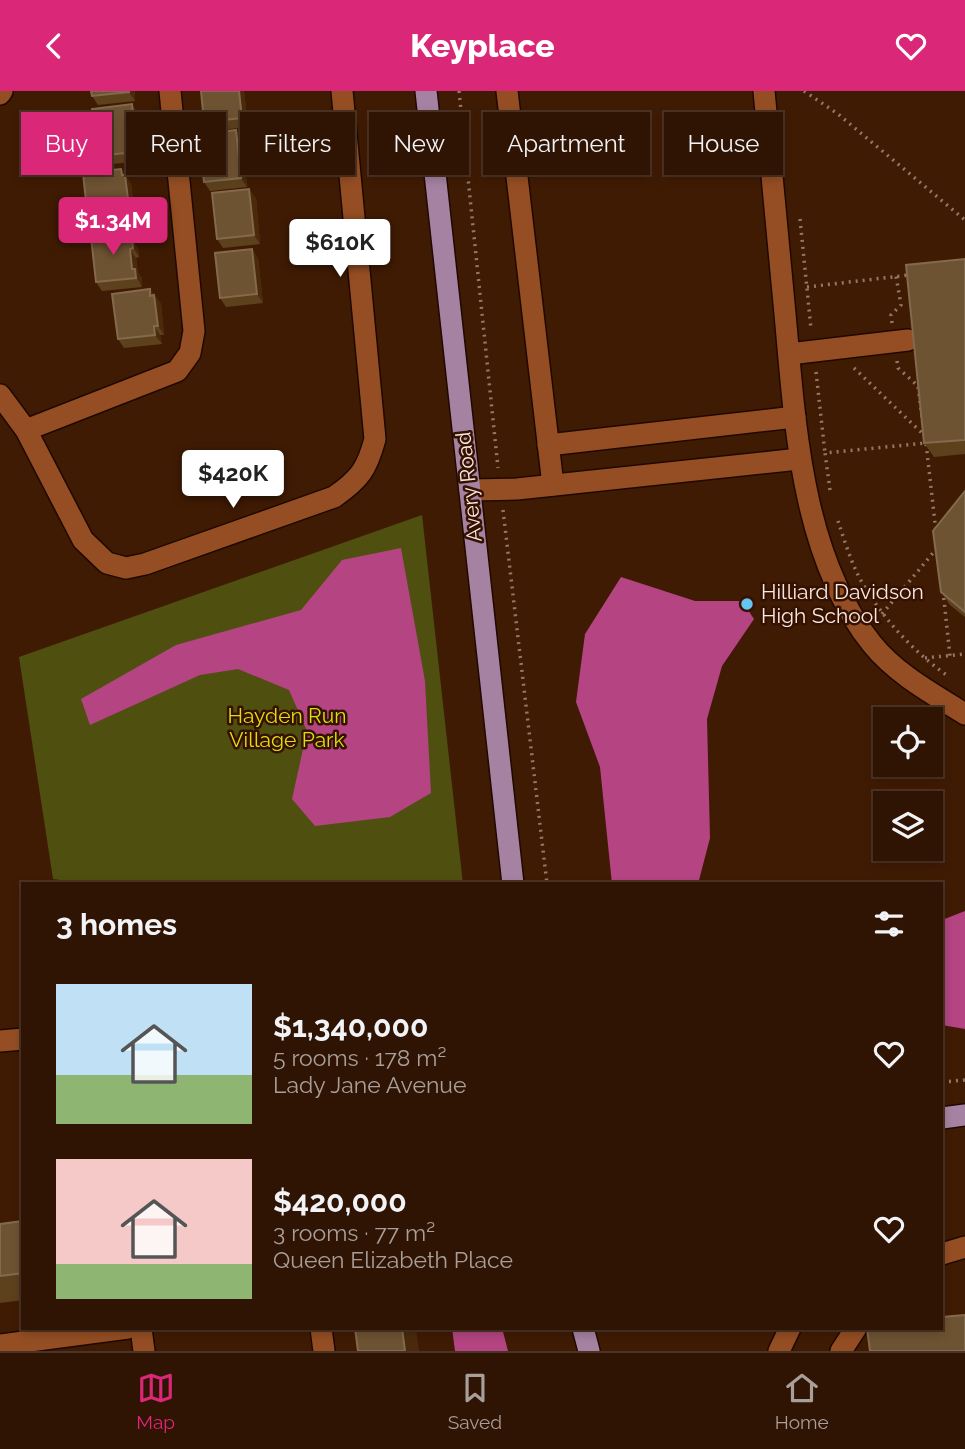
<!DOCTYPE html>
<meta charset="utf-8">
<style>
body{margin:0;font-family:Raleway,sans-serif;background:#3c2112;color:#f1f3f6;height:100vh;display:flex;flex-direction:column;font-size:26px;white-space:nowrap}
*{box-sizing:border-box;margin:0}
p{font-size:23px;color:#a89e9a}
.icon{flex:none;width:38px;height:38px;fill:none;stroke:currentColor;stroke-width:2;stroke-linecap:round;stroke-linejoin:round}
.map{position:relative;flex:1;overflow:hidden}
.sheet{position:absolute;left:21px;top:791px;width:922px;height:448px;display:flex;flex-direction:column;background:#301403;border-radius:0px;box-shadow:0 4px 10px #0003,0 0 0 2px #4b3325}
.sheet>*{flex:none}
.hud{position:absolute;left:21px;top:21px;width:924px;height:63px;display:flex;gap:14px}
.tools{position:absolute;left:873px;top:616px;display:grid;gap:14px}
.tools a{display:grid;place-items:center;width:70px;height:70px;border-radius:0px;background:#301403;box-shadow:0 4px 10px #0003,0 0 0 2px #4b3325;font-size:35px}
.price{position:absolute;translate:-50% -60px;padding:0 16px;border-radius:7px;background:#fff;color:#222;font-size:23px;line-height:46px;filter:drop-shadow(0 2px 4px #0008)}
.price::after{content:'';position:absolute;left:50%;top:42px;width:21px;height:16px;margin-left:-10px;background:inherit;clip-path:polygon(0 0,100% 0,50% 100%)}
.price.current{background:#db2777;color:#fff}
ul{padding:0;list-style:none}
li{display:flex;align-items:center;gap:21px;height:175px;padding:0 35px}
li span{display:grid;place-items:center;flex:none;width:196px;height:140px;border-radius:0px;color:#555}
li>.icon{margin-inline-start:auto}
span .icon{width:84px;height:84px;fill:#fffc;stroke-width:1}
li b{font-size:30px}
h2{display:flex;justify-content:space-between;align-items:center;height:84px;padding:0 35px;font-size:30px}
.pill{padding:0 24px;border-radius:0px;background:#301403;box-shadow:0 4px 10px #0003,0 0 0 2px #4b3325;font-size:24px;line-height:63px}
.pill.current{background:#db2777;color:#fff}
header{display:flex;justify-content:space-between;align-items:center;height:91px;padding:0 35px;background:#db2777;color:#fff;font-size:32px;font-weight:800}
.tab-bar{display:flex;justify-content:space-around;align-items:center;height:98px;border-top:2px solid #4b3325;background:#301403;font-size:19px;color:#a89e9a}
.tab-bar a{display:grid;justify-items:center;gap:4px}
.tab-bar .current{color:#db2777}
.map>svg:first-child{display:block}
</style>
<header><svg class="icon" aria-label="back" viewBox="0 0 24 24"><path d="M15 5l-7 7 7 7"/></svg>Keyplace<svg class="icon" aria-label="heart" viewBox="0 0 24 24"><path d="M12 20l-8-8c-3-5 5-10 8-4 3-6 11-1 8 4z"/></svg></header>
<div class="map">
<svg width="965" height="1260" viewBox="0 0 965 1260">
<rect width="100%" height="100%" fill="#401b04"/>
<polygon fill="#4f4f10" points="422,424 463,793 89,793 53,788 19,566"/>
<g fill="#b44582">
<polygon points="401,457 425,590 431,702 390,726 315,735 292,708 307,640 289,599 238,578 200,584 90,634 81,608 176,554 301,519 342,469"/>
<polygon points="621,486 695,510 742,510 754,528 722,575 707,628 710,747 698,793 612,793 600,676 576,611 585,543"/>
<polygon points="965,820 965,938 942,934 942,829"/>
<polygon points="452,1237 502,1237 508,1260 455,1260"/>
</g>
<g fill="none" stroke-linecap="round" stroke-linejoin="round">
<g stroke="#1f0901" stroke-width="24">
<g id="minor">
<polyline points="507,0 553,394"/>
<path d="M764,0C771,74 778,149 785,223C795,331 801,465 872,553C896,583 933,603 965,623"/>
<polyline points="0,3 2,0"/>
<polyline points="789,263 908,249"/>
<path d="M0,304L26,339L83,449L107,472L126,477L145,473L334,406C360,388 367,378 375,348L342,0"/>
<polyline points="26,339 177,280 190,262 194,240 170,0"/>
<polyline points="548,354 795,326"/>
<polyline points="470,399 517,398 799,368"/>
<polyline points="0,950 23,948"/>
<polyline points="942,1163 965,1156"/>
<polyline points="141,1237 144,1260"/>
<polyline points="321,1237 324,1260"/>
<polyline points="0,1254 128,1237"/>
<polyline points="779,1260 790,1237"/>
<polyline points="841,1260 856,1237"/>
</g>
</g>
<g stroke="#1f0901" stroke-width="24">
<g id="major">
<polyline points="426,0 513,793"/>
<polyline points="942,1027 965,1024"/>
<polyline points="583,1237 589,1260"/>
</g>
</g>
<g stroke="#937867" stroke-width="3.5" stroke-dasharray="2 5" stroke-linecap="butt">
<polyline points="459,0 498,377"/>
<polyline points="804,0 838,23 965,129"/>
<polyline points="800,128 811,238"/>
<polyline points="807,196 909,184"/>
<polyline points="892,232 891,224 901,214 896,185"/>
<polyline points="897,270 898,277 918,295 923,334"/>
<polyline points="854,277 924,344"/>
<polyline points="816,281 825,362"/>
<polyline points="830,399 825,362 926,352 936,441"/>
<polyline points="503,419 547,793"/>
<path d="M838,430C845,451 852,475 864,495C885,530 915,562 948,585"/>
<polyline points="943,500 950,565"/>
<polyline points="882,523 938,456"/>
<polyline points="925,567 965,563"/>
<polyline points="942,991 965,989"/>
</g>
<use href="#minor" stroke="#954e23" stroke-width="21"/>
<use href="#major" stroke="#a582a1" stroke-width="21"/>
</g>
<g fill="#5d411d">
<polygon points="135,0 135,10 98,14 92,5"/>
<polygon points="244,0 248,36 211,40 204,31"/>
<polygon points="138,22 141,39 137,40 139,55 142,60 143,68 141,70 103,74 97,65"/>
<polygon points="236,39 242,48 247,96 210,100 204,91"/>
<polygon points="121,78 131,93 135,125 132,126 133,133 95,138 88,129"/>
<polygon points="256,107 260,153 223,157 217,148"/>
<polygon points="128,141 138,158 139,166 136,167 138,182 142,187 142,196 102,200 96,191"/>
<polygon points="258,167 263,212 226,216 220,207"/>
<polygon points="965,168 965,363 934,366 924,352"/>
<polygon points="150,198 161,213 164,244 160,244 162,253 124,257 118,248"/>
<polygon points="965,400 965,526 950,514 941,501"/>
<polygon points="23,1130 23,1209 0,1212 0,1133"/>
</g>
<g fill="#4a2a0a">
<polygon points="129,0 135,0 135,10 129,1"/>
<polygon points="239,0 244,0 248,36 242,27"/>
<polygon points="132,13 138,22 141,39 134,30"/>
<polygon points="131,31 137,40 139,55 142,60 143,68 133,52"/>
<polygon points="236,39 242,48 247,96 241,87"/>
<polygon points="121,78 131,93 135,125 129,116"/>
<polygon points="249,98 256,107 260,153 254,144"/>
<polygon points="126,117 132,126 133,133 126,124"/>
<polygon points="128,141 138,158 139,166 129,150"/>
<polygon points="130,158 136,167 138,182 142,187 142,196 132,178"/>
<polygon points="252,158 258,167 263,212 257,203"/>
<polygon points="150,198 161,213 164,244 158,235"/>
<polygon points="154,235 160,244 162,253 155,244"/>
<polygon points="402,1237 416,1237 419,1260 405,1260"/>
</g>
<g fill="#6e5332" stroke="#836a4d" stroke-width="2">
<polygon points="91,0 129,0 129,1 92,5"/>
<polygon points="201,0 239,0 242,27 204,31"/>
<polygon points="132,13 134,30 131,31 133,52 136,51 137,59 135,61 97,65 92,18"/>
<polygon points="236,39 241,87 204,91 198,44"/>
<polygon points="121,78 122,84 125,84 129,116 126,117 126,124 88,129 83,82"/>
<polygon points="249,98 254,144 217,148 212,102"/>
<polygon points="128,141 129,150 132,149 133,157 130,158 132,178 135,178 136,187 96,191 91,146"/>
<polygon points="252,158 257,203 220,207 215,162"/>
<polygon points="965,168 965,349 924,352 906,174"/>
<polygon points="150,198 150,205 154,204 158,235 154,235 155,244 118,248 112,203"/>
<polygon points="965,400 965,521 941,501 933,440"/>
<polygon points="23,1130 23,1182 0,1185 0,1133"/>
<polygon points="965,1224 965,1260 870,1260 867,1237 942,1237 942,1226"/>
<polygon points="355,1237 402,1237 405,1260 358,1260"/>
</g>
<circle fill="#66c4ef" stroke="#351100" stroke-width="2.5" cx="747" cy="513" r="7"/>
<g text-anchor="middle" stroke-width="5" stroke-linejoin="round" paint-order="stroke">
<g font-size="21" fill="#f9e8e0" stroke="#351100">
<text transform="translate(469 396) rotate(-96)" y="7">Avery Road</text>
</g>
<g font-size="21" fill="#f9e8e0" stroke="#351100" text-anchor="start">
<text x="761" y="508">Hilliard Davidson<tspan x="761" dy="24">High School</tspan></text>
</g>
<g font-size="21" fill="#dedd10" stroke="#351100">
<text x="287" y="632">Hayden Run<tspan x="287" dy="24">Village Park</tspan></text>
</g>
</g>
</svg>
<div class="tools">
<a><svg class="icon" aria-label="locate" viewBox="0 0 24 24"><circle cx="12" cy="12" r="6"/><path d="M12 2v4M12 18v4M2 12h4M18 12h4"/></svg></a>
<a><svg class="icon" aria-label="layers" viewBox="0 0 24 24"><path d="M12 4l9 5-9 5-9-5zM3 14l9 5 9-5"/></svg></a>
</div>
<b class="price current" style="left:113px;top:166px">$1.34M</b>
<b class="price" style="left:340px;top:188px">$610K</b>
<b class="price" style="left:233px;top:419px">$420K</b>
<div class="hud">
<a class="pill current">Buy</a>
<a class="pill">Rent</a>
<a class="pill">Filters</a>
<a class="pill">New</a>
<a class="pill">Apartment</a>
<a class="pill">House</a>
</div>
<section class="sheet">
<h2>3 homes<svg class="icon" aria-label="filters" viewBox="0 0 24 24"><path d="M4 7h16M4 17h16"/><circle cx="9" cy="7" r="2"/><circle cx="15" cy="17" r="2"/></svg></h2>
<ul>
<li><span style="background:linear-gradient(#bfe0f5 65%,#8fb573 0)"><svg class="icon" aria-label="home" viewBox="0 0 24 24"><path d="M3 11l9-7 9 7M6 9v11h12V9"/></svg></span><div><b>$1,340,000</b><p>5 rooms · 178 m²</p><p>Lady Jane Avenue</p></div><svg class="icon" aria-label="heart" viewBox="0 0 24 24"><path d="M12 20l-8-8c-3-5 5-10 8-4 3-6 11-1 8 4z"/></svg></li>
<li><span style="background:linear-gradient(#f6c9c9 75%,#8fb573 0)"><svg class="icon" aria-label="home" viewBox="0 0 24 24"><path d="M3 11l9-7 9 7M6 9v11h12V9"/></svg></span><div><b>$420,000</b><p>3 rooms · 77 m²</p><p>Queen Elizabeth Place</p></div><svg class="icon" aria-label="heart" viewBox="0 0 24 24"><path d="M12 20l-8-8c-3-5 5-10 8-4 3-6 11-1 8 4z"/></svg></li>
</ul>
</section>
</div>
<nav class="tab-bar">
<a class="current"><svg class="icon" aria-label="map" viewBox="0 0 24 24"><path d="M3 6l6-2 6 2 6-2v14l-6 2-6-2-6 2zM9 4v14M15 6v14"/></svg>Map</a>
<a><svg class="icon" aria-label="saved" viewBox="0 0 24 24"><path d="M7 4h10v16l-5-4-5 4z"/></svg>Saved</a>
<a><svg class="icon" aria-label="home" viewBox="0 0 24 24"><path d="M3 11l9-7 9 7M6 9v11h12V9"/></svg>Home</a>
</nav>
